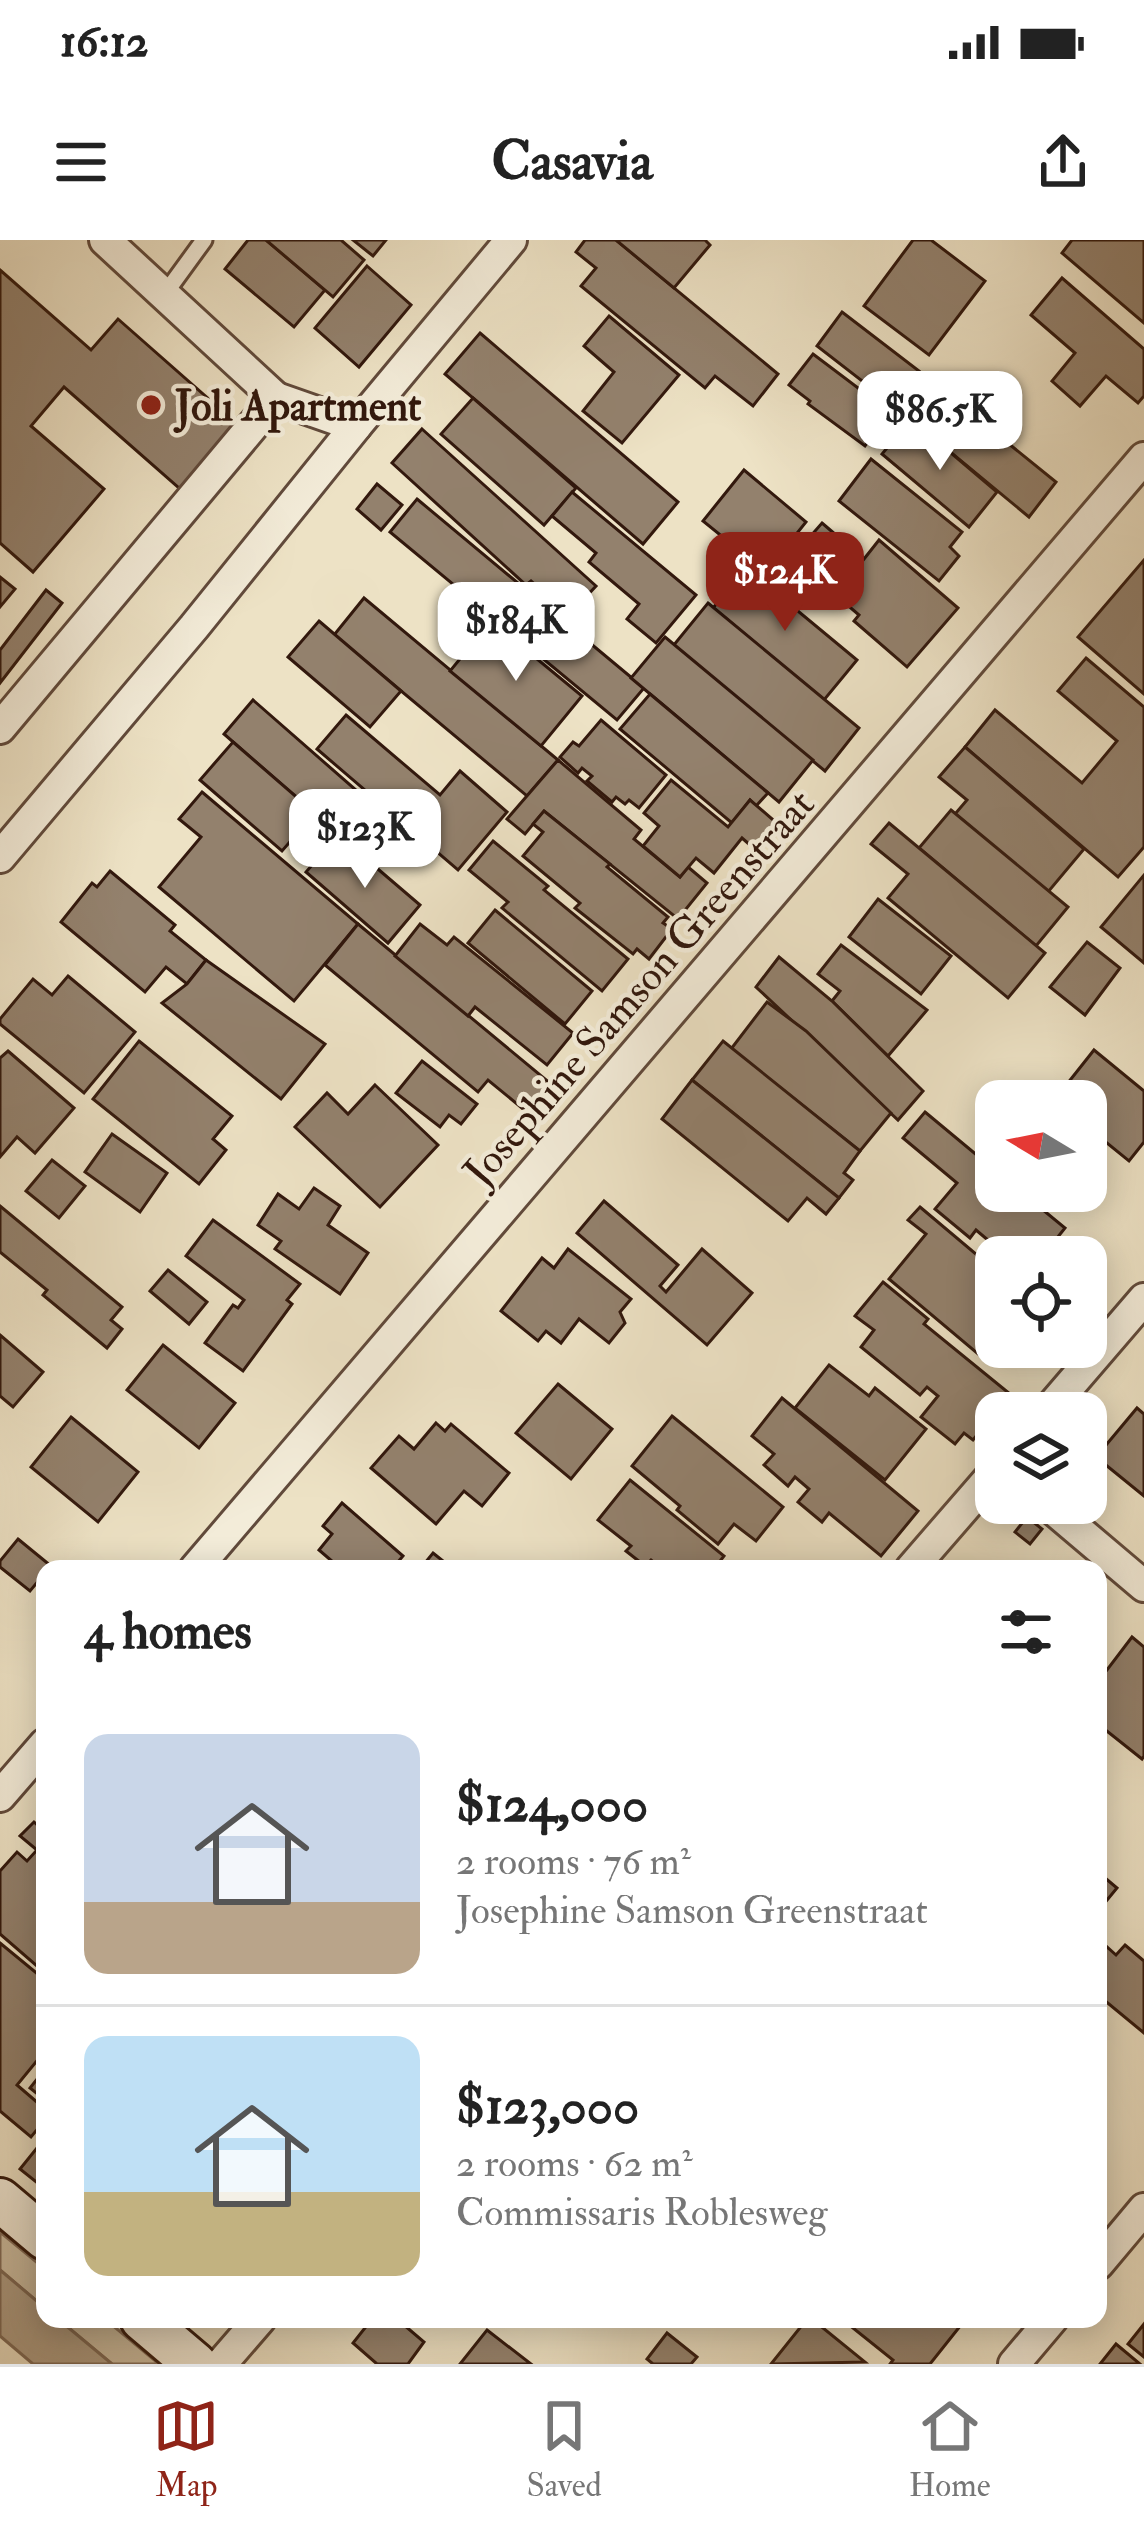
<!DOCTYPE html>
<meta charset="utf-8">
<style>
body{margin:0;font-family:"IM FELL Double Pica",serif;background:#f6f6f6;color:#222;height:100vh;display:flex;flex-direction:column;font-size:45px;white-space:nowrap}
*{box-sizing:border-box;margin:0}
p{font-size:39px;color:#767676}
.icon{flex:none;width:66px;height:66px;fill:none;stroke:currentColor;stroke-width:2;stroke-linecap:round;stroke-linejoin:round}
.map{position:relative;flex:1;overflow:hidden}
.side{position:absolute;left:36px;top:1320px;width:1071px;height:768px;display:flex;flex-direction:column;background:#fff;border-radius:24px;box-shadow:0 6px 30px #0003}
.side>*{flex:none}
.needle{width:78px;rotate:280deg}
.fabs{position:absolute;left:975px;top:840px;display:grid;gap:24px}
.fabs a{display:grid;place-items:center;width:132px;height:132px;border-radius:24px;background:#fff;box-shadow:0 6px 30px #0003;font-size:60px}
.price{position:absolute;translate:-50% -102px;padding:0 27px;border-radius:24px;background:#fff;color:#222;font-size:39px;line-height:78px;filter:drop-shadow(0 3px 6px #0008)}
.price::after{content:'';position:absolute;left:50%;top:72px;width:36px;height:27px;margin-left:-18px;background:inherit;clip-path:polygon(0 0,100% 0,50% 100%)}
.price.selected{background:#8f2418;color:#fff}
ul{padding:0;list-style:none}
li{display:flex;align-items:center;gap:36px;height:300px;padding:0 48px}
li+li{border-top:3px solid #e0e0e0}
li span{display:grid;place-items:center;flex:none;width:336px;height:240px;border-radius:24px;color:#555}
li>.icon{margin-inline-start:auto}
span .icon{width:144px;height:144px;fill:#fffc;stroke-width:1}
li b{font-size:51px}
h2{display:flex;justify-content:space-between;align-items:center;height:144px;padding:0 48px;font-size:51px}
.status{display:flex;justify-content:space-between;align-items:center;height:84px;padding:0 60px;background:#fff;direction:ltr}
.status svg{height:33px;fill:currentColor}
header{display:flex;justify-content:space-between;align-items:center;height:156px;padding:0 48px;background:#fff;font-size:54px;font-weight:700}
.tabs{display:flex;justify-content:space-around;align-items:center;height:168px;border-top:3px solid #e0e0e0;background:#fff;font-size:33px;color:#767676}
.tabs a{display:grid;justify-items:center;gap:6px}
.tabs .selected{color:#8f2418}
.map>svg:first-child{display:block}
</style>
<div class="status"><b>16:12</b><svg viewBox="0 0 49 12"><path d="M0 12V9h3v3zM5 12V6h3v6zM10 12V3h3v9zM15 12V0h3v12zM26 1h20v11H26zM47 4h2v5h-2z"/></svg></div>
<header><svg class="icon" aria-label="menu" viewBox="0 0 24 24"><path d="M4 6h16M4 12h16M4 18h16"/></svg>Casavia<svg class="icon" aria-label="share" viewBox="0 0 24 24"><path d="M12 15V3M7 8l5-5 5 5M5 13v7h14v-7"/></svg></header>
<div class="map">
<svg width="1144" height="2124" viewBox="0 0 1144 2124">
<rect width="100%" height="100%" fill="#ede2c5"/>
<filter id="stains"><feTurbulence type="fractalNoise" baseFrequency=".00167" numOctaves="4"/><feColorMatrix values="0 0 0 0 .2 0 0 0 0 .09 0 0 0 0 .02 0 0 0 .5 -.17"/></filter>
<radialGradient id="worn" r=".72"><stop offset=".6" stop-color="#630" stop-opacity="0"/><stop offset="1" stop-color="#630" stop-opacity=".3"/></radialGradient>
<g fill="#cdc0a6" stroke="#806c5a" stroke-width="3">
<polygon points="0,1992 45,2029 45,2068 0,2030"/>
<polygon points="58,2079 105,2079 159,2124 112,2124"/>
</g>
<polygon fill="#ad9d86" stroke="#7c6856" stroke-width="3" points="0,2030 45,2068 45,2079 58,2079 112,2124 33,2124 0,2096"/>
<g fill="#93816d" stroke="#32180d" stroke-width="3">
<polygon points="248,0 266,0 325,50 294,87 225,29"/>
<polygon points="266,0 341,0 364,20 333,57"/>
<polygon points="353,0 386,0 373,16"/>
<polygon points="585,0 616,0 778,134 753,166 715,136 705,148 581,46 596,28 576,12"/>
<polygon points="616,0 705,0 710,5 674,48"/>
<polygon points="913,0 931,0 985,41 929,115 864,66"/>
<polygon points="1072,0 1144,0 1144,83 1062,13"/>
<polygon points="367,26 411,65 359,127 315,88"/>
<polygon points="0,30 91,110 118,79 237,184 180,249 64,147 31,186 104,249 33,332 0,303"/>
<polygon points="1062,38 1144,109 1144,156 1138,163 1106,136 1080,166 1052,141 1075,113 1031,75"/>
<polygon points="842,72 919,131 893,165 817,106"/>
<polygon points="609,76 679,135 622,203 583,171 614,132 584,106"/>
<polygon points="480,93 678,262 643,304 445,134"/>
<polygon points="813,114 890,172 865,206 808,164 810,161 789,145"/>
<polygon points="951,157 1056,242 1029,277 943,206 947,200 929,185"/>
<polygon points="473,158 576,248 544,285 441,194"/>
<polygon points="911,179 997,252 969,287 882,214"/>
<polygon points="422,189 596,346 569,375 531,341 526,345 392,223"/>
<polygon points="871,219 962,292 950,307 959,316 939,341 839,261"/>
<polygon points="744,230 806,282 766,332 703,281"/>
<polygon points="377,244 402,265 381,290 357,269"/>
<polygon points="572,252 696,355 656,403 627,379 639,364 589,322 596,313 552,276"/>
<polygon points="417,259 644,448 617,480 390,292"/>
<polygon points="822,283 864,319 879,300 958,368 907,427 854,381 859,375 822,343 804,364 774,338"/>
<polygon points="1144,320 1144,454 1078,397"/>
<polygon points="746,328 857,420 824,460 713,368"/>
<polygon points="0,337 15,349 0,367"/>
<polygon points="46,350 62,363 0,443 0,410"/>
<polygon points="364,358 558,520 527,556 334,395"/>
<polygon points="708,363 859,488 825,531 673,406"/>
<polygon points="319,381 401,451 370,487 288,417"/>
<polygon points="491,381 582,456 541,506 450,431"/>
<polygon points="665,397 813,520 779,562 631,438"/>
<polygon points="1086,418 1144,467 1144,607 1118,637 965,507 995,470 1082,543 1117,501 1058,451"/>
<polygon points="650,454 768,553 756,566 750,560 732,583 620,489"/>
<polygon points="253,460 389,579 360,613 224,494"/>
<polygon points="346,475 440,555 460,531 507,572 458,630 317,509"/>
<polygon points="601,480 666,535 639,568 629,560 625,564 616,557 612,562 587,541 592,536 582,528 578,533 560,517 573,502 579,506"/>
<polygon points="233,502 315,573 282,611 200,540"/>
<polygon points="965,507 1084,609 1048,652 955,574 967,560 939,537"/>
<polygon points="558,520 641,590 634,599 680,637 688,627 707,643 678,679 544,571 525,594 507,579"/>
<polygon points="671,540 728,587 750,560 779,585 757,611 742,598 714,633 696,618 680,637 643,606 659,586 644,573"/>
<polygon points="202,552 358,684 294,761 159,647 201,597 179,579"/>
<polygon points="951,570 1068,667 1036,706 919,608"/>
<polygon points="544,571 610,624 607,627 668,677 663,683 672,689 649,719 637,709 633,714 575,668 580,663 523,616 543,592 533,584"/>
<polygon points="889,583 1045,713 1008,758 888,658 908,634 871,604"/>
<polygon points="493,601 548,646 544,650 628,719 602,751 502,668 508,662 469,630"/>
<polygon points="351,606 420,665 388,703 306,632 326,609 338,620"/>
<polygon points="110,631 175,685 170,691 206,720 187,744 166,727 145,752 61,682 92,643 97,647"/>
<polygon points="1144,635 1144,723 1101,687"/>
<polygon points="878,659 951,716 921,754 849,697"/>
<polygon points="495,670 592,751 565,784 468,703"/>
<polygon points="358,684 551,844 528,873 488,840 478,852 325,725"/>
<polygon points="420,684 447,705 454,697 573,793 547,825 475,767 468,776 395,716"/>
<polygon points="1087,702 1120,728 1085,775 1050,747"/>
<polygon points="841,705 927,770 888,816 832,761 840,751 818,734"/>
<polygon points="779,717 832,761 923,851 898,880 756,747"/>
<polygon points="206,720 325,804 281,859 162,763 187,744"/>
<polygon points="68,736 135,792 84,853 0,784 0,779 33,739 52,755"/>
<polygon points="767,762 806,791 891,873 860,911 731,809"/>
<polygon points="139,801 232,876 213,899 226,910 199,944 93,859"/>
<polygon points="723,801 860,911 844,933 853,940 839,958 692,840"/>
<polygon points="1094,810 1144,851 1144,902 1129,921 1086,886 1086,861 1081,861 1084,857 1067,844"/>
<polygon points="8,811 74,868 35,913 17,897 0,917 0,818"/>
<polygon points="422,821 477,864 461,884 449,875 440,887 396,853"/>
<polygon points="692,840 839,958 826,974 807,958 788,981 662,879"/>
<polygon points="375,845 438,905 380,967 295,887 327,853 348,874"/>
<polygon points="925,872 996,931 996,951 1020,951 1065,988 1042,1017 1008,1017 976,990 970,998 935,969 957,943 903,898"/>
<polygon points="112,894 167,933 140,972 85,932"/>
<polygon points="52,920 85,946 59,978 26,951"/>
<polygon points="314,948 340,966 328,985 368,1013 340,1054 275,1009 281,1001 258,985 278,954 299,969"/>
<polygon points="604,961 678,1025 660,1046 666,1052 702,1009 752,1053 707,1105 577,993"/>
<polygon points="0,966 122,1067 111,1080 122,1089 107,1108 43,1055 47,1050 0,1012"/>
<polygon points="920,967 996,1031 996,1107 1031,1107 1018,1123 1002,1110 990,1124 889,1039 926,994 908,980"/>
<polygon points="213,980 300,1044 287,1060 292,1064 243,1131 205,1103 233,1065 238,1068 244,1060 186,1016"/>
<polygon points="568,1009 631,1059 620,1072 625,1083 609,1103 579,1079 561,1103 546,1091 538,1101 501,1071 542,1018 554,1028"/>
<polygon points="168,1030 207,1062 189,1084 150,1051"/>
<polygon points="883,1042 928,1079 924,1084 1010,1154 973,1200 964,1193 955,1204 921,1177 938,1156 927,1147 920,1155 861,1107 874,1090 855,1076"/>
<polygon points="0,1095 43,1132 13,1167 0,1156"/>
<polygon points="163,1105 235,1163 199,1208 127,1150"/>
<polygon points="829,1125 869,1156 875,1148 926,1189 885,1240 795,1168"/>
<polygon points="558,1144 612,1189 571,1239 516,1193"/>
<polygon points="782,1158 918,1271 881,1316 829,1273 822,1282 798,1262 809,1249 795,1237 788,1246 764,1225 774,1214 752,1196"/>
<polygon points="1137,1168 1144,1174 1144,1256 1096,1217"/>
<polygon points="672,1176 783,1267 756,1301 734,1284 718,1304 677,1270 680,1266 632,1226"/>
<polygon points="71,1177 138,1232 98,1282 31,1227"/>
<polygon points="436,1183 445,1191 451,1184 509,1233 482,1266 464,1251 436,1284 371,1228 399,1196 414,1209"/>
<polygon points="630,1240 724,1316 714,1329 662,1329 651,1320 645,1326 626,1311 631,1306 598,1280"/>
<polygon points="342,1263 403,1316 392,1329 341,1329 319,1310 332,1294 323,1286"/>
<polygon points="1027,1277 1042,1289 1030,1304 1015,1292"/>
<polygon points="18,1299 51,1326 45,1329 45,1333 30,1351 0,1327 0,1321"/>
<polygon points="433,1313 453,1329 420,1329"/>
<polygon points="1132,1397 1144,1407 1144,1516 1142,1519 1098,1484 1098,1423 1107,1430"/>
<polygon points="34,1582 45,1592 45,1733 0,1694 0,1631 17,1612 27,1621 37,1610 20,1596"/>
<polygon points="1098,1632 1117,1648 1098,1671"/>
<polygon points="0,1703 45,1740 45,1811 17,1845 45,1869 45,1880 31,1897 0,1871"/>
<polygon points="1125,1705 1144,1721 1144,1793 1098,1755 1098,1718 1107,1707 1116,1715"/>
<polygon points="45,1829 45,1860 30,1848"/>
<polygon points="45,1898 45,1949 20,1929"/>
<polygon points="372,2079 397,2079 424,2102 408,2124 377,2124 353,2103"/>
<polygon points="807,2079 812,2079 865,2122 771,2124"/>
<polygon points="852,2079 953,2079 961,2085 930,2124 890,2124 893,2120 848,2084"/>
<polygon points="1144,2084 1144,2117 1128,2104"/>
<polygon points="487,2090 531,2124 460,2124"/>
<polygon points="667,2093 697,2117 691,2124 653,2124 647,2119"/>
<polygon points="1116,2104 1140,2124 1100,2124"/>
</g>
<g fill="none" stroke-linecap="round" stroke-linejoin="round">
<g stroke="#614a3b" stroke-width="21">
<polyline id="lane" points="164,55 204,0"/>
</g>
<g stroke="#614a3b" stroke-width="36">
<g id="street">
<polyline points="105,0 276,158"/>
<polyline points="0,488 276,158 356,186 511,0"/>
<polyline points="0,617 194,387 356,186"/>
<polyline points="1046,1173 1144,1059"/>
<polyline points="1046,1263 1144,1346"/>
<polyline points="195,1329 1144,218"/>
<polyline points="911,1329 996,1231"/>
<polyline points="0,1556 45,1504"/>
<polyline points="1098,2024 1144,1969"/>
<polyline points="221,2124 260,2079"/>
<polyline points="1014,2124 1052,2079"/>
</g>
</g>
<g stroke="#32180d" stroke-width="48">
<g id="secondary">
<polyline points="0,1960 45,1998"/>
<polyline points="142,2079 195,2124"/>
</g>
</g>
<use href="#lane" stroke="#f3ecd9" stroke-width="15"/>
<use href="#street" stroke="#f3ecd9" stroke-width="30"/>
<use href="#secondary" stroke="#f3ecd9" stroke-width="42"/>
</g>
<circle fill="#8f2418" stroke="#f3ecd9" stroke-width="4.5" cx="151" cy="165" r="12"/>
<g text-anchor="middle" stroke-width="9" stroke-linejoin="round" paint-order="stroke">
<g font-size="42" font-weight="bold" fill="#32180d" stroke="#f3ecd9" text-anchor="start">
<text x="175" y="180">Joli Apartment</text>
</g>
<g font-size="42" fill="#32180d" stroke="#f3ecd9">
<text transform="translate(638 747) rotate(-49)" y="15">Josephine Samson Greenstraat</text>
</g>
</g>
<rect width="100%" height="100%" filter="url(#stains)"/>
<rect width="100%" height="100%" fill="url(#worn)"/>
</svg>
<div class="fabs">
<a><svg class="needle" viewBox="-14 -14 28 28"><path d="M0-13l5 13h-10z" fill="#e53935"/><path d="M0 13l5-13h-10z" fill="#767676"/></svg></a>
<a><svg class="icon" aria-label="locate" viewBox="0 0 24 24"><circle cx="12" cy="12" r="6"/><path d="M12 2v4M12 18v4M2 12h4M18 12h4"/></svg></a>
<a><svg class="icon" aria-label="layers" viewBox="0 0 24 24"><path d="M12 4l9 5-9 5-9-5zM3 14l9 5 9-5"/></svg></a>
</div>
<b class="price" style="left:940px;top:233px">$86.5K</b>
<b class="price selected" style="left:785px;top:394px">$124K</b>
<b class="price" style="left:516px;top:444px">$184K</b>
<b class="price" style="left:365px;top:651px">$123K</b>
<section class="side">
<h2>4 homes<svg class="icon" aria-label="filters" viewBox="0 0 24 24"><path d="M4 7h16M4 17h16"/><circle cx="9" cy="7" r="2"/><circle cx="15" cy="17" r="2"/></svg></h2>
<ul>
<li><span style="background:linear-gradient(#c9d6e8 70%,#b9a48a 0)"><svg class="icon" aria-label="home" viewBox="0 0 24 24"><path d="M3 11l9-7 9 7M6 9v11h12V9"/></svg></span><div><b>$124,000</b><p>2 rooms · 76 m²</p><p>Josephine Samson Greenstraat</p></div></li>
<li><span style="background:linear-gradient(#bfe0f5 65%,#c2b280 0)"><svg class="icon" aria-label="home" viewBox="0 0 24 24"><path d="M3 11l9-7 9 7M6 9v11h12V9"/></svg></span><div><b>$123,000</b><p>2 rooms · 62 m²</p><p>Commissaris Roblesweg</p></div></li>
</ul>
</section>
</div>
<nav class="tabs">
<a class="selected"><svg class="icon" aria-label="map" viewBox="0 0 24 24"><path d="M3 6l6-2 6 2 6-2v14l-6 2-6-2-6 2zM9 4v14M15 6v14"/></svg>Map</a>
<a><svg class="icon" aria-label="saved" viewBox="0 0 24 24"><path d="M7 4h10v16l-5-4-5 4z"/></svg>Saved</a>
<a><svg class="icon" aria-label="home" viewBox="0 0 24 24"><path d="M3 11l9-7 9 7M6 9v11h12V9"/></svg>Home</a>
</nav>
